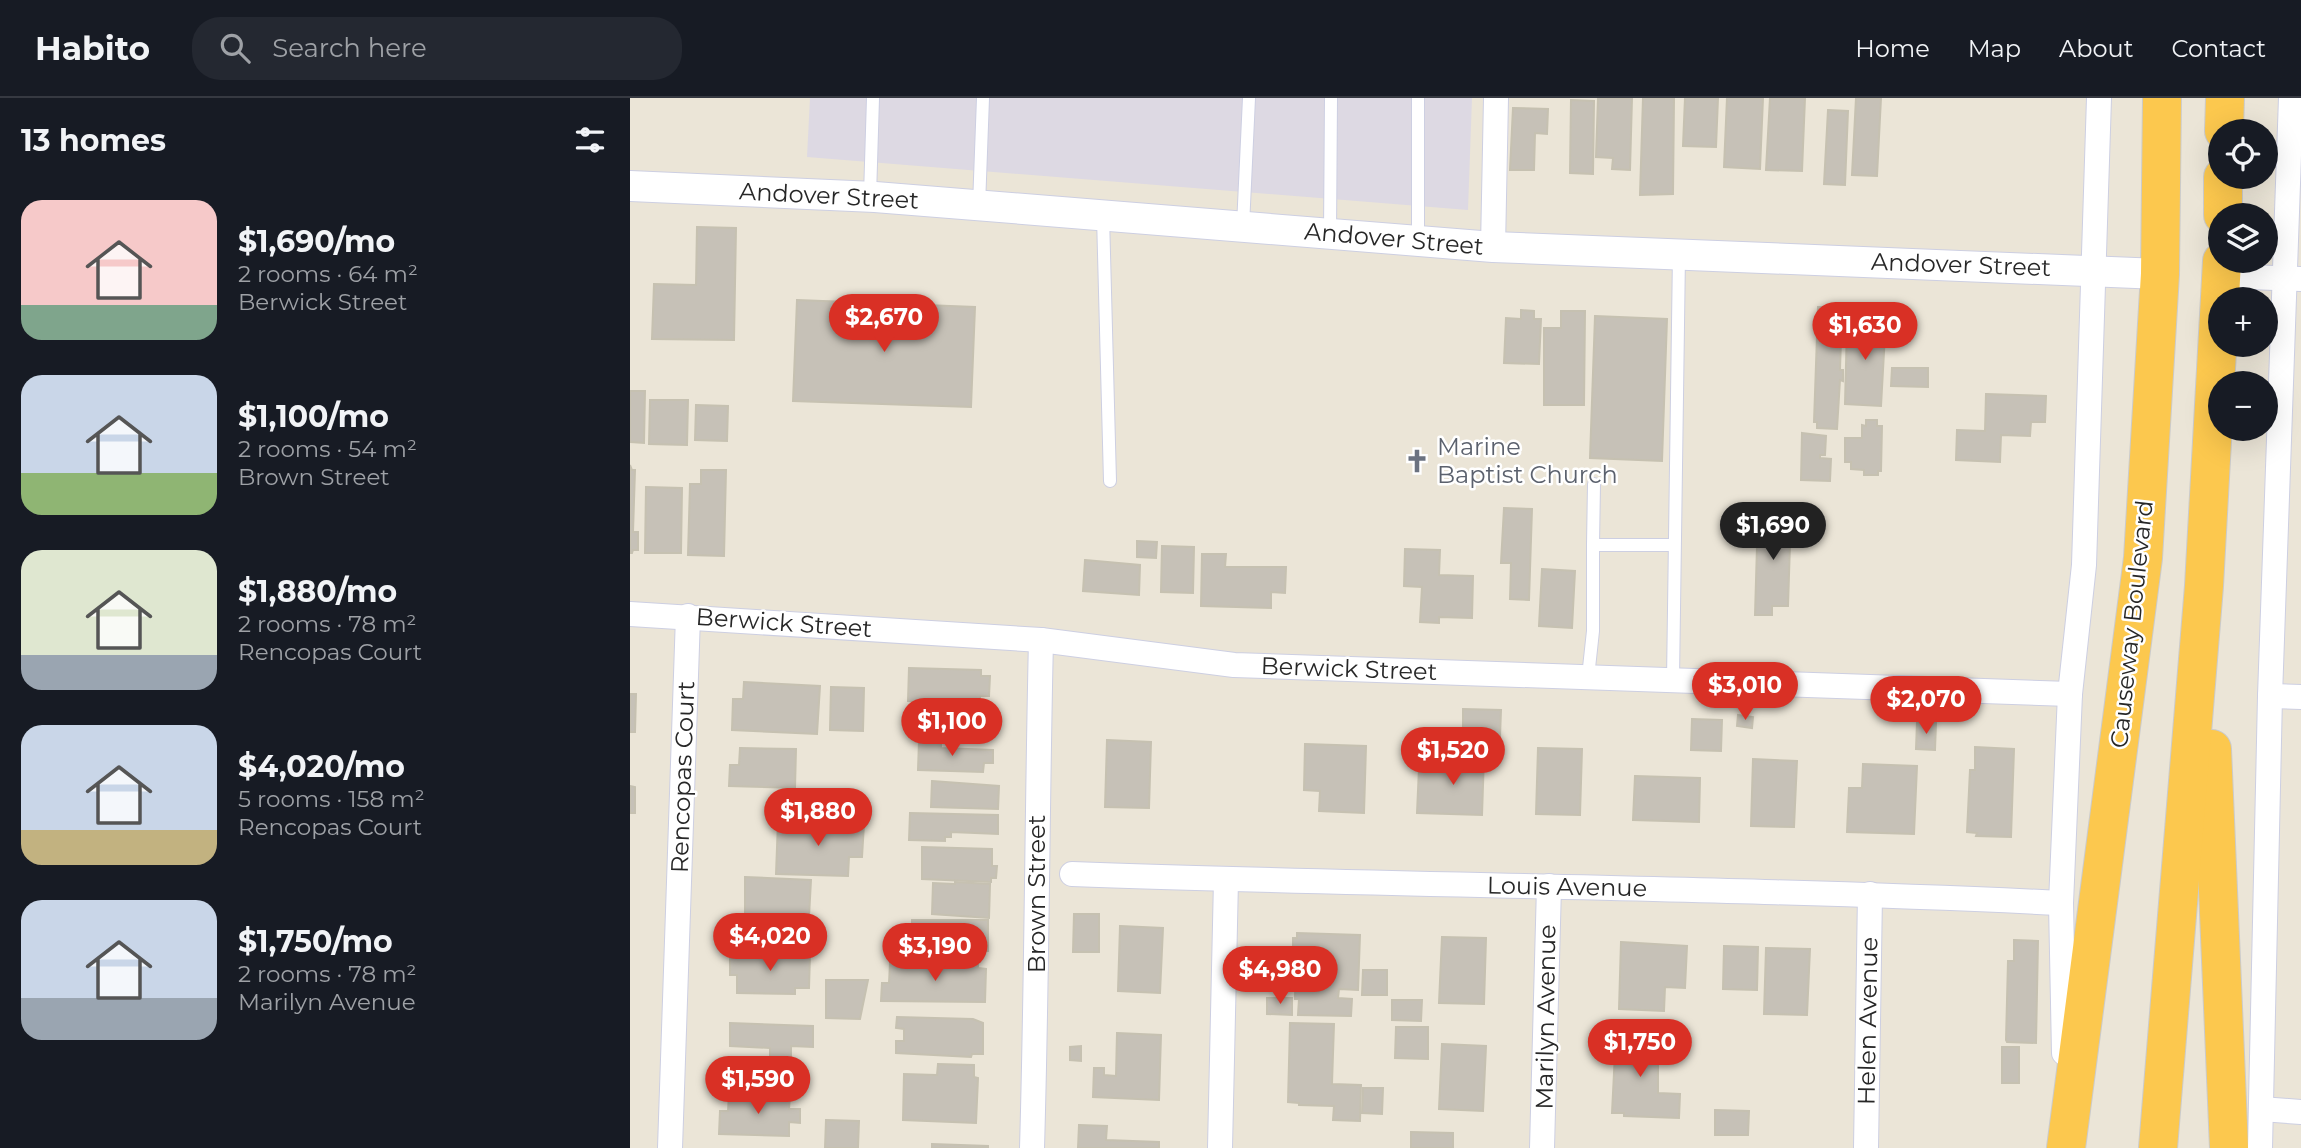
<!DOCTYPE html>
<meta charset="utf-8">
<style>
body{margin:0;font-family:Montserrat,sans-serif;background:#242831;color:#f1f3f6;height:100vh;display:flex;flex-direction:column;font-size:26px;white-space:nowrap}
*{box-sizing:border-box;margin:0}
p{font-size:23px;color:#9ea1a6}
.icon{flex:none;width:38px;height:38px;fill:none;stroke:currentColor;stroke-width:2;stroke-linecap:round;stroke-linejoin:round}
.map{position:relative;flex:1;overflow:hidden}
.drawer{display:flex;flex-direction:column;background:#171b24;width:630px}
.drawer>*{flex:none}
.tools{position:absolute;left:1578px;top:21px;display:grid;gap:14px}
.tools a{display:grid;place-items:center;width:70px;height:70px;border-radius:50%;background:#171b24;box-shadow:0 7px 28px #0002;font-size:35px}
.price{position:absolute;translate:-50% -60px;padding:0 16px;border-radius:24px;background:#d93025;color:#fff;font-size:23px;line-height:46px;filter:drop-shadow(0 2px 4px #0008)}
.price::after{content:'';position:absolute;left:50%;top:42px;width:21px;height:16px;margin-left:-10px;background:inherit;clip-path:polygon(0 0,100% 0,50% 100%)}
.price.on{background:#222;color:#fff}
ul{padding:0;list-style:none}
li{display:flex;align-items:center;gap:21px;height:175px;padding:0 21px}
li span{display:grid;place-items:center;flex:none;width:196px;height:140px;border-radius:21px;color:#555}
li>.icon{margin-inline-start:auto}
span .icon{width:84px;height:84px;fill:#fffc;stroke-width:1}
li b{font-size:30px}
h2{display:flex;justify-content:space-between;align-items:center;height:84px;padding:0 21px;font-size:30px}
header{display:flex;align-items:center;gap:42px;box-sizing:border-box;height:98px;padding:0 35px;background:#171b24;border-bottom:2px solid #363941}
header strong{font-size:33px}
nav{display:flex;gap:38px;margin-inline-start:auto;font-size:24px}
.search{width:490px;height:63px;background:#242831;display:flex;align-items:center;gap:18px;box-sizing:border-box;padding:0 24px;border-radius:28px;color:#9ea1a6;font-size:26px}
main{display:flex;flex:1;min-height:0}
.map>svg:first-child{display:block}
</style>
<header>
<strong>Habito</strong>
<div class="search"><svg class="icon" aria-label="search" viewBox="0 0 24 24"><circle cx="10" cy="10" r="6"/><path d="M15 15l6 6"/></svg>Search here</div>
<nav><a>Home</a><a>Map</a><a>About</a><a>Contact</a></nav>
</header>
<main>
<section class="drawer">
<h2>13 homes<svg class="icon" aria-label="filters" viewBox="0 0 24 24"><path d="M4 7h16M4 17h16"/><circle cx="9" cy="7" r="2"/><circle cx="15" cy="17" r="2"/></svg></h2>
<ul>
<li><span style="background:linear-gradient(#f6c9c9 75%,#7fa58c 0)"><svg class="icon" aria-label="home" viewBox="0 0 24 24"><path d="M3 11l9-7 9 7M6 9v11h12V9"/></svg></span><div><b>$1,690/mo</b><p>2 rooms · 64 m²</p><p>Berwick Street</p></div></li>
<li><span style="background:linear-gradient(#c9d6e8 70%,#8fb573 0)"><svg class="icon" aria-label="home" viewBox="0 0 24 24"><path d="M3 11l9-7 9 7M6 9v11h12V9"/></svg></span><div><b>$1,100/mo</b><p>2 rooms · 54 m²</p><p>Brown Street</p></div></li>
<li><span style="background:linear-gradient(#dfe7d0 75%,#9aa5b1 0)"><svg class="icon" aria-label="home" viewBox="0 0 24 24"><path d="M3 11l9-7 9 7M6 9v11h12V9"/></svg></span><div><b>$1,880/mo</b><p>2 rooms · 78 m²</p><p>Rencopas Court</p></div></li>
<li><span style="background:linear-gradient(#c9d6e8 75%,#c2b280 0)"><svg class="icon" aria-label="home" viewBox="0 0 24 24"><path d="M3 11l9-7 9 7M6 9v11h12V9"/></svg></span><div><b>$4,020/mo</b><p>5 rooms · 158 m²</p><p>Rencopas Court</p></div></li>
<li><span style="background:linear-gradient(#c9d6e8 70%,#9aa5b1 0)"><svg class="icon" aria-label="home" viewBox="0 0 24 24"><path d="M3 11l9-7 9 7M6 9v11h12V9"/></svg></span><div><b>$1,750/mo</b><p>2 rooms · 78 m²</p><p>Marilyn Avenue</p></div></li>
</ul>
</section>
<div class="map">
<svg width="1671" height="1050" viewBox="0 0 1671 1050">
<rect width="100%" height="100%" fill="#ebe5d7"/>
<polygon fill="#ddd9e3" points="180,0 842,0 838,112 177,59"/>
<g fill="#c6c1b7" stroke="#c6c1b1" stroke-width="2">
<polygon points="968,0 1002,0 1000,72 982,71 983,60 966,59"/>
<polygon points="1013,0 1044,0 1043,96 1010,97"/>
<polygon points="1055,0 1088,0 1086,49 1053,48"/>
<polygon points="1097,0 1133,0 1130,71 1094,69"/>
<polygon points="1140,0 1175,0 1172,73 1136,72"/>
<polygon points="1226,0 1251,0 1247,78 1222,77"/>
<polygon points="941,2 964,3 963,76 940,75"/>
<polygon points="883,10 918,11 917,36 905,35 904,72 880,72"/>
<polygon points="1198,12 1218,13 1215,87 1194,86"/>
<polygon points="67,129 106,130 104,242 22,241 24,186 66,187"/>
<polygon points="167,202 345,209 341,309 163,303"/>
<polygon points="1188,209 1212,210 1210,272 1213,272 1213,283 1210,282 1207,331 1187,330 1187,324 1184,324"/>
<polygon points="891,212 904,213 904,221 911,221 909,266 874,265 876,220 891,221"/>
<polygon points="931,213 955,213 954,307 914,307 914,230 931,230"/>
<polygon points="1234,217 1256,218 1251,308 1215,306 1217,228 1233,228"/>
<polygon points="965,218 1037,221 1032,363 960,360"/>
<polygon points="1262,270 1298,270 1298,289 1261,288"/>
<polygon points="0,293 15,293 14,345 0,344"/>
<polygon points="1356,296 1416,298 1415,324 1401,324 1400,338 1371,337 1370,364 1326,362 1327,332 1355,333"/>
<polygon points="20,302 58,302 57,347 19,346"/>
<polygon points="66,307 98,308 97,343 65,342"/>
<polygon points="1236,322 1247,322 1247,328 1252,328 1251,373 1248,373 1248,377 1234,377 1234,372 1221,371 1221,364 1215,364 1215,340 1232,340 1232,327 1236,328"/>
<polygon points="1172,335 1196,338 1195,357 1190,357 1190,360 1201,361 1200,383 1171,382"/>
<polygon points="0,367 2,372 5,372 3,434 8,434 8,452 3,452 2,455 0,455"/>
<polygon points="71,372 96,372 94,458 58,457 60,386 71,386"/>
<polygon points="16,389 52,390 51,455 15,455"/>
<polygon points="874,410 902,411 899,502 880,501 881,465 871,465"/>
<polygon points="1128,414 1161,415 1158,508 1142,508 1142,517 1125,517"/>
<polygon points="507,443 527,444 526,460 507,459"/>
<polygon points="532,448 564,449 563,495 531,494"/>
<polygon points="775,451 810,452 809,477 843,478 842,520 809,519 809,525 790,524 792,489 774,488"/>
<polygon points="572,456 596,456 595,469 656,469 655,495 641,494 641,510 571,508"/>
<polygon points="455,462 510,467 509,497 453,493"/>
<polygon points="912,471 945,473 942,530 909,528"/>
<polygon points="279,570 351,572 351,578 360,578 359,598 350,598 350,605 278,603"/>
<polygon points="114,584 190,588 187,636 102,632 103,601 113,601"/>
<polygon points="201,589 234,590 233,633 200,632"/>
<polygon points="0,596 6,596 5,634 0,634"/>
<polygon points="280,607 351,609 351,612 362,613 362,630 352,630 352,638 279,636"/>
<polygon points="833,611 871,612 870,639 833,639"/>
<polygon points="1108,617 1123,619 1122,630 1107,628"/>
<polygon points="1062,621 1092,622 1091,653 1061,652"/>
<polygon points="1287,624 1306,625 1305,652 1286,651"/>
<polygon points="477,642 521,644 519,710 475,709"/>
<polygon points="289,643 311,643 311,650 363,652 363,665 354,665 353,674 288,672"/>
<polygon points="675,646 736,648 734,715 689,713 690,693 674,692"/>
<polygon points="1345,649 1384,651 1381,739 1346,738 1347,735 1337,734 1340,672 1345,672"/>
<polygon points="110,650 166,651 165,690 99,688 100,667 109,667"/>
<polygon points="908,650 952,651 950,717 906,716"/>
<polygon points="818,657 854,658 852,717 787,715 789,670 817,671"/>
<polygon points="1123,661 1167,663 1164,729 1121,728"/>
<polygon points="1233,666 1287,668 1284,736 1217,734 1219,690 1232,690"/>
<polygon points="1005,678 1070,680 1069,724 1003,722"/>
<polygon points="302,683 369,688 368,711 301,709"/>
<polygon points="0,688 5,689 5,715 0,715"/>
<polygon points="280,715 368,717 368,736 321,734 321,739 315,739 315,743 279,742"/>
<polygon points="148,723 234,726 232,759 219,759 218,778 146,776"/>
<polygon points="292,749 362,751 362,768 367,768 366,780 361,780 361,784 292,781"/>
<polygon points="115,779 181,782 178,837 143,835 142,847 115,846"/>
<polygon points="325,784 360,786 359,820 302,816 303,785 325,786"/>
<polygon points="444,816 469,816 469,854 443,854"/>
<rect x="282" y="822" width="76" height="31"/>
<polygon points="490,828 533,830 530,895 488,893"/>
<polygon points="667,835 730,837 728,892 709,891 708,900 722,901 721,918 668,917 669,901 665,901 666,849 663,849 663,840 667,840"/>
<polygon points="812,839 856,840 854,906 809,905"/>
<polygon points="1384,842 1408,843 1406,945 1377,944 1376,942 1378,863 1384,863"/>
<polygon points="991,844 1057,848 1055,890 1035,889 1034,913 989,911"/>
<polygon points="1094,848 1128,849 1127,892 1093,891"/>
<polygon points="1136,850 1180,851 1177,917 1134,916"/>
<polygon points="100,854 180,857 179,890 165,890 165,896 107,895 107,877 100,877"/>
<polygon points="260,865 348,867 348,870 356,871 355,904 251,903 252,885 259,885"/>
<polygon points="733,872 757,872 757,897 732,897"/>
<polygon points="196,882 238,882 230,921 196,920"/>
<polygon points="637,900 662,900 662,917 637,916"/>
<polygon points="762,902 792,902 791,923 762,922"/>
<polygon points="267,919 343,921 353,925 353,956 342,956 341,959 266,955 266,943 274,943 274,931 266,930"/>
<polygon points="100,925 183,928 183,949 161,948 161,963 140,961 140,950 100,948"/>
<polygon points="660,925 704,926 702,986 731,987 730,1023 703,1022 704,1008 669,1007 669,1005 658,1004"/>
<polygon points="766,929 798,929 798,961 765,960"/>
<polygon points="487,935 531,937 529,1002 463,999 464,970 474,970 474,977 486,978"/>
<polygon points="986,935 1028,937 1028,995 1050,996 1049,1020 994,1018 994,1015 982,1015"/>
<polygon points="812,946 856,948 853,1013 809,1011"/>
<polygon points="451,948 451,963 440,962 440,949"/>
<rect x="1372" y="949" width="17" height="36"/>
<polygon points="308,966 344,967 344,979 348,980 346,1025 273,1022 274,976 307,977"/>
<polygon points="733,990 753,990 752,1016 732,1015"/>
<polygon points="99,996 160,998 159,1011 170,1011 170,1025 159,1024 159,1038 89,1036 90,1013 98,1013"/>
<polygon points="1085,1012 1119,1013 1118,1037 1085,1037"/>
<polygon points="196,1022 229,1023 228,1050 195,1050"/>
<polygon points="449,1027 477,1028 476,1042 529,1044 529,1050 448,1050"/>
<polygon points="781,1034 823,1035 823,1050 781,1050"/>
<polygon points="302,1046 358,1048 358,1050 302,1050"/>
</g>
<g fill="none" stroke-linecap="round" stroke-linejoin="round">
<g stroke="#cdcfe2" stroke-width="14">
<g id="service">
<polyline points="788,0 788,143"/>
<polyline points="240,98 243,0"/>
<polyline points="349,108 353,0"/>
<polyline points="473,118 480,383"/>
<polyline points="613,128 619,0"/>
<polyline points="700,136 701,0"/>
<polyline points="963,447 964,386"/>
<polyline points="958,579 963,533 963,447 1044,447"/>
<polyline points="1043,582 1049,156"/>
</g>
</g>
<g stroke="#cdcfe2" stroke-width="26">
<g id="minor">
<polyline points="863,149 866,0"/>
<polyline points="1592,178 1671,181"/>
<polyline points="0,516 411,542 604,567 1440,596"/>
<polyline points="1640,598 1671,599"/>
<path d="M442,776C772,788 1102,789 1431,805"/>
<polyline points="1434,955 1431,805 1440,596 1454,467 1469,0"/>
<polyline points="1631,1011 1671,1014"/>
<polyline points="40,1050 58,518"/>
<path d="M402,1050C407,881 407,711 411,542"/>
<polyline points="590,1050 596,782"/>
<polyline points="912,1050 919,788"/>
<polyline points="1236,1050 1240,796"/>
<polyline points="1630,1050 1640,598 1661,0"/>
</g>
</g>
<g stroke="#cdcfe2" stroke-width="32">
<polyline id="tertiary" points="0,88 245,99 863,149 1530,176"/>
</g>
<g stroke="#cbcbcb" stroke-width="40">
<g id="trunk">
<polyline points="1594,33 1595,0"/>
<polyline points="1593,117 1593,79"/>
<polyline points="1582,651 1599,1050"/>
<polyline points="1436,1050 1513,460 1530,176 1532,0"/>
<polyline points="1528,1050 1574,488 1592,163"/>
</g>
</g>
<use href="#service" stroke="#fff" stroke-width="12"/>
<use href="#minor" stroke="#fff" stroke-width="24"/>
<use href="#tertiary" stroke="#fff" stroke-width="30"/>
<use href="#trunk" stroke="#fcc84e" stroke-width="38"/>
</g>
<defs>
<g id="church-bare" transform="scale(1.89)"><path d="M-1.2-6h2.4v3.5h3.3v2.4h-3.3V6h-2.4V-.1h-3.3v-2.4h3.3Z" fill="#6b7280" stroke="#fff" stroke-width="2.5" paint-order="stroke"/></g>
</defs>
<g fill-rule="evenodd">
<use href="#church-bare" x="787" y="363"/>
</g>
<g text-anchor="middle" stroke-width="5" stroke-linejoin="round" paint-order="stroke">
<g font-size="24" fill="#272727" stroke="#fff">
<text transform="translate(199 98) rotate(3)" y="8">Andover Street</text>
<text transform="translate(764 141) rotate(5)" y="8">Andover Street</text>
<text transform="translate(1331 167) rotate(2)" y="8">Andover Street</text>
<text transform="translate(154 525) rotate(4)" y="8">Berwick Street</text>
<text transform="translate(1502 526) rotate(-84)" y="8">Causeway Boulevard</text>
<text transform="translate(719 571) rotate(2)" y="8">Berwick Street</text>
<text transform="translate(53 679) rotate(-88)" y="8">Rencopas Court</text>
<text transform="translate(937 789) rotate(1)" y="8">Louis Avenue</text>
<text transform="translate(407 796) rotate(-90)" y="8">Brown Street</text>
<text transform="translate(916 919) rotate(-89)" y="8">Marilyn Avenue</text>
<text transform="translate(1238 923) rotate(-89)" y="8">Helen Avenue</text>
</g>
<g font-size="24" fill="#5b616d" stroke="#fff" text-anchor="start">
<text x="807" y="357">Marine<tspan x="807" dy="28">Baptist Church</tspan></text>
</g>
</g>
</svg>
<div class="tools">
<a><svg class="icon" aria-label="locate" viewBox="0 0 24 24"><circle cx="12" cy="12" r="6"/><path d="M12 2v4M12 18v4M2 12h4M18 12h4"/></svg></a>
<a><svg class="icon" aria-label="layers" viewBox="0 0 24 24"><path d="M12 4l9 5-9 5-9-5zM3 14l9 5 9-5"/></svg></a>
<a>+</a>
<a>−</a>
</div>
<b class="price" style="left:254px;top:256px">$2,670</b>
<b class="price" style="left:1235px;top:264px">$1,630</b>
<b class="price on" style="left:1143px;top:464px">$1,690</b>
<b class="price" style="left:1115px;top:624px">$3,010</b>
<b class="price" style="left:1296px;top:638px">$2,070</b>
<b class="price" style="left:322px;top:660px">$1,100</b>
<b class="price" style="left:823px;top:689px">$1,520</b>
<b class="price" style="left:188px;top:750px">$1,880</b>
<b class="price" style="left:140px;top:875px">$4,020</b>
<b class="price" style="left:305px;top:885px">$3,190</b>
<b class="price" style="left:650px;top:908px">$4,980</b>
<b class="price" style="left:1010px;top:981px">$1,750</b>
<b class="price" style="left:128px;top:1018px">$1,590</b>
</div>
</main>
